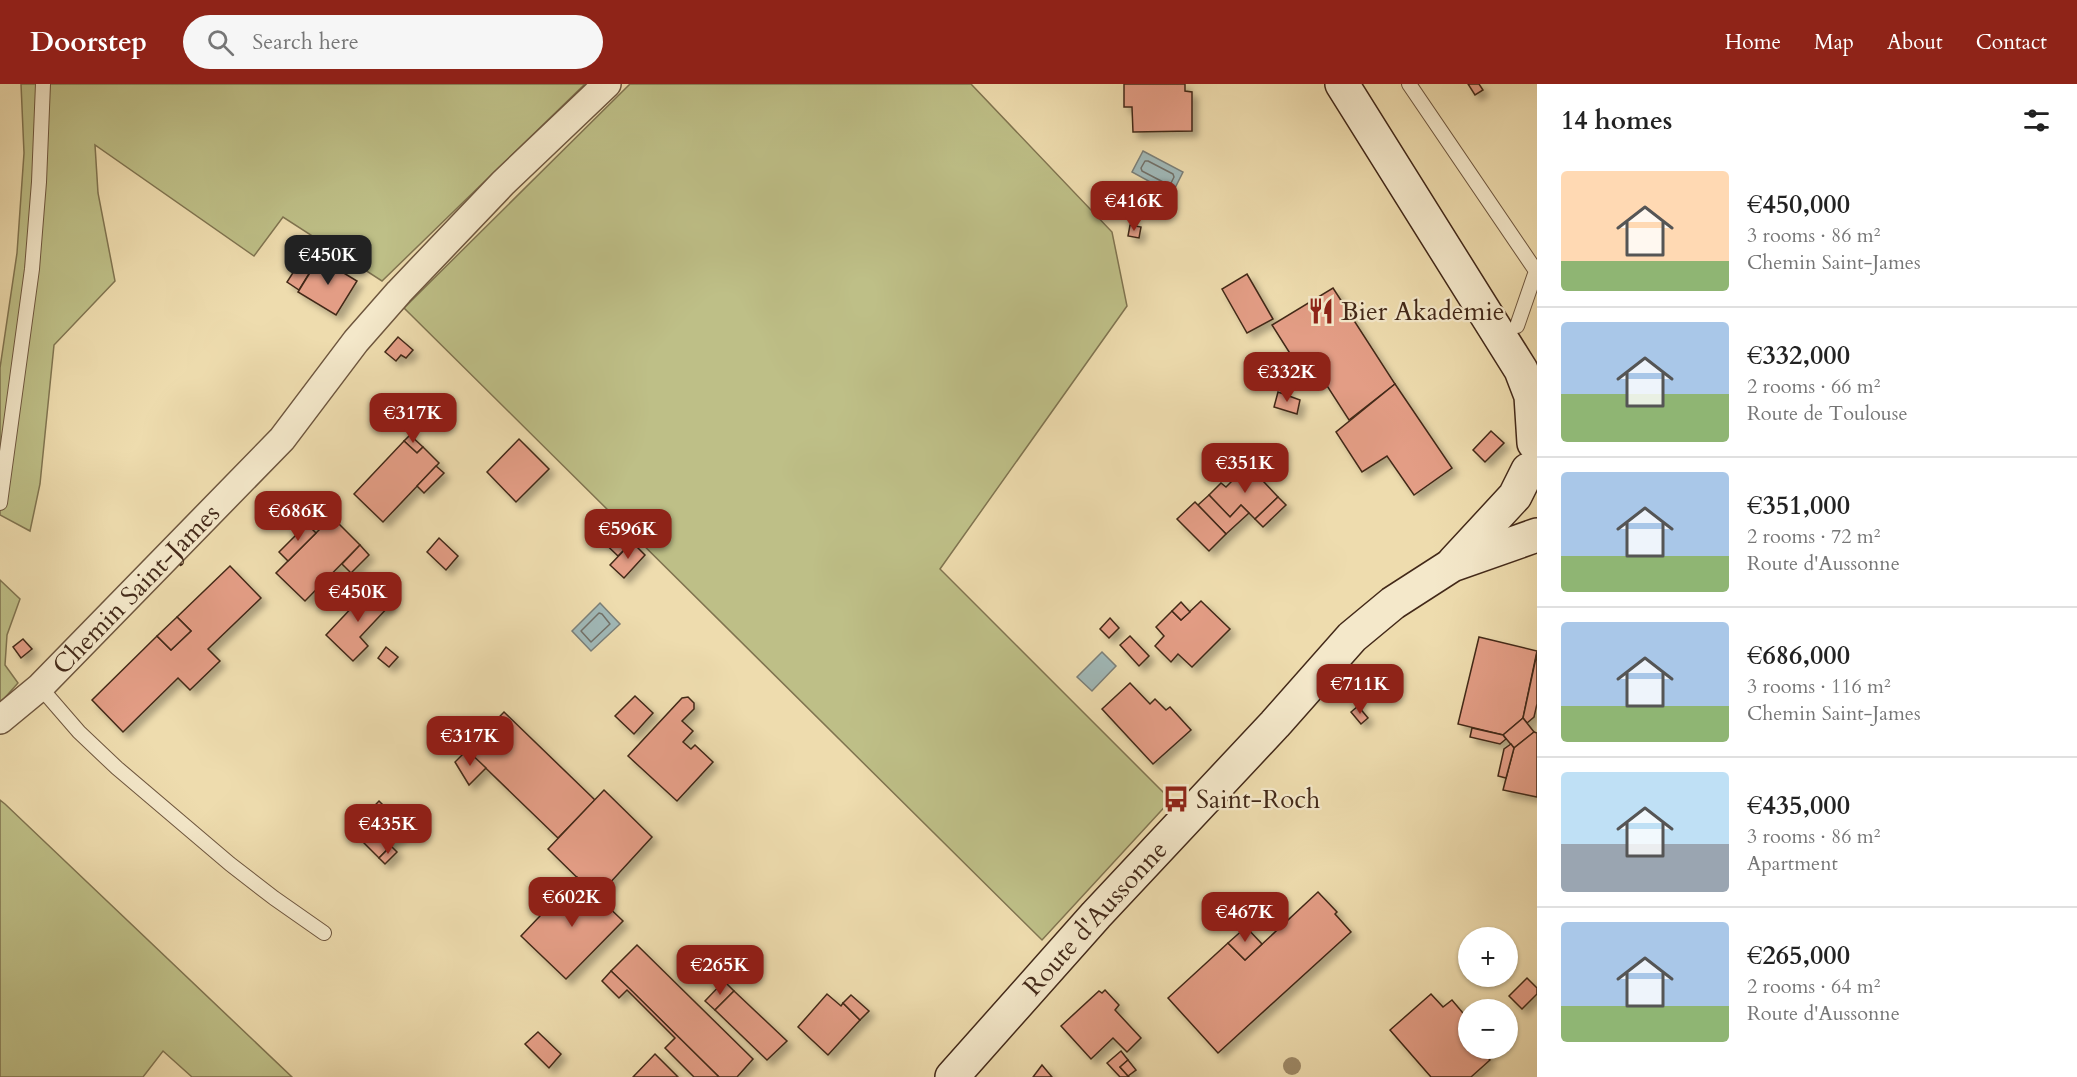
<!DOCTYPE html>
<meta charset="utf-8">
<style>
body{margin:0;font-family:Cardo,serif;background:#f6f6f6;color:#222;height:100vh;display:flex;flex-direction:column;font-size:22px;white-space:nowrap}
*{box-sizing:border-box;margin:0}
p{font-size:20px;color:#767676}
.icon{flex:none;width:33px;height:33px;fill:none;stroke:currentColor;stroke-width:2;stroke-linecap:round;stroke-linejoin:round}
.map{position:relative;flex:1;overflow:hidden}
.details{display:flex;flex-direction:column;background:#fff;width:540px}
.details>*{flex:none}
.fabs{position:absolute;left:1458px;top:843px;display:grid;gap:12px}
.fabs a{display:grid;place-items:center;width:60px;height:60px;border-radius:50%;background:#fff;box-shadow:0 2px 4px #0004;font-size:30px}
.price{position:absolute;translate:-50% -51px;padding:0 14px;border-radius:12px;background:#8f2418;color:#fff;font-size:20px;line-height:39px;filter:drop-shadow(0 2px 3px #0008)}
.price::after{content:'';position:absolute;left:50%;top:36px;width:18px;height:14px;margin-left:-9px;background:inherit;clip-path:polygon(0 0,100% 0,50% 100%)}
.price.current{background:#222;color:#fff}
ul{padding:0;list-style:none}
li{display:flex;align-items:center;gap:18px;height:150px;padding:0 24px}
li+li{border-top:2px solid #e0e0e0}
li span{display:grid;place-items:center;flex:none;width:168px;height:120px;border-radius:6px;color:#555}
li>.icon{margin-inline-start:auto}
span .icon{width:72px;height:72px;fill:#fffc;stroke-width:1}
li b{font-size:26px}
h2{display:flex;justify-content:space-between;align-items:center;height:72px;padding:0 24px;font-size:26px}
header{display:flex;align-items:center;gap:36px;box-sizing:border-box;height:84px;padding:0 30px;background:#8f2418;color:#fff}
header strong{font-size:28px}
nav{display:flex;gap:33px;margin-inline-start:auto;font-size:21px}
.search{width:420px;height:54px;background:#f6f6f6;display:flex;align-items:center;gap:15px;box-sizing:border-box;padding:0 21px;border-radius:33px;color:#767676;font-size:22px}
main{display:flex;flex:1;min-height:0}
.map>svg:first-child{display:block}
</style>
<header>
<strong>Doorstep</strong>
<div class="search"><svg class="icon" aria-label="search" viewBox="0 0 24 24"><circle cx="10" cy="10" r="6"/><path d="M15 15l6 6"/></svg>Search here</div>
<nav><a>Home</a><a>Map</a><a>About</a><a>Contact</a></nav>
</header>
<main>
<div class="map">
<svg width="1537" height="993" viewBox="0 0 1537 993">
<defs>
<filter id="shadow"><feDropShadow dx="5.5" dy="5.5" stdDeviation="3" flood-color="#0004"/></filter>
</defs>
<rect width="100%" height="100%" fill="#eedcae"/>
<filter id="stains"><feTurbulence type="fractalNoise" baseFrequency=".00333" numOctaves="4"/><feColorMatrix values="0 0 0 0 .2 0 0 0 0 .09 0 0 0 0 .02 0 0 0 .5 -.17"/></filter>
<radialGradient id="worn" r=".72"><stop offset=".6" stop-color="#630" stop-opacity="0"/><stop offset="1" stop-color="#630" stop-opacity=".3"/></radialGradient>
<g fill="#bebf87" stroke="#807450" stroke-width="1.5">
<polygon points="21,0 585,0 382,197 283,133 254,172 95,61 98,109 115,197 54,261 40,400 30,447 0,431 0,284 17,169 24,69"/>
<polygon points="630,0 971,0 1112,148 1127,222 940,485 1171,716 1042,856 404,224"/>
<polygon points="0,496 20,515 7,551 5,581 18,599 0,619"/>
<polygon points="0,716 5,720 292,993 192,993 163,967 143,993 0,993"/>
</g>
<g fill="#a0b8b7" stroke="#7b7f78" stroke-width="1.5">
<polygon points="1143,67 1183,88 1172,110 1132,88"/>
<polygon points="600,519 620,540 591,567 572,547"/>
<polygon points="1102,568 1116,582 1092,607 1077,593"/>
</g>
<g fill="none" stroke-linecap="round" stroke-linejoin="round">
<g stroke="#727068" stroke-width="1.5">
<polygon points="1145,77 1148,77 1173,90 1174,93 1171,99 1167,100 1142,87 1141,84"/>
<polygon points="599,529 602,530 610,540 591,558 581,547"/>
</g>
</g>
<g fill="#e39d85" stroke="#432919" stroke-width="1.5" filter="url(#shadow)">
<polygon points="1124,0 1185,0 1185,7 1192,8 1192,47 1133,48 1132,23 1124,23"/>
<polygon points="1468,0 1479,0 1483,6 1475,11"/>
<polygon points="1130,141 1141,143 1139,154 1128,152"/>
<polygon points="303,173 315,180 299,206 287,198"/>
<polygon points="319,174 357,197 336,231 298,208"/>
<polygon points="1247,190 1273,235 1247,249 1222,205"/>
<polygon points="1333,204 1395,300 1349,336 1315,283 1303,290 1272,241"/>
<polygon points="398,253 413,266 406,274 401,271 396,277 385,268"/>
<polygon points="1395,300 1452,384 1414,411 1387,372 1362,388 1336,348"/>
<polygon points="1278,308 1300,316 1297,330 1274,323"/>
<polygon points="1491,347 1504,359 1485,378 1473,366"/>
<polygon points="410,351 423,363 417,369 404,357"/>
<polygon points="519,355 549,385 516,418 487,388"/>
<polygon points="404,357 417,369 423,363 439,379 383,438 354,410"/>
<polygon points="1248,381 1278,413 1255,435 1241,421 1230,433 1209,411 1221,399 1226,403"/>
<polygon points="436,382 444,389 424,409 417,402"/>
<polygon points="1209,411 1230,433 1241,421 1249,429 1226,450 1198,421"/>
<polygon points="1278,413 1286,421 1263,443 1255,435"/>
<polygon points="1195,418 1226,450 1209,467 1177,435"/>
<polygon points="332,433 360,461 305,517 276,489"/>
<polygon points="608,435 632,458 618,472 594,449"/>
<polygon points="307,440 316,449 288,477 279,468"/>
<polygon points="439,454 458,472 446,486 427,468"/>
<polygon points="632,458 645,471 624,494 610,481"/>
<polygon points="360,461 369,471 351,489 342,480"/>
<polygon points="230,482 261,514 208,565 220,577 190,606 178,594 123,648 92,616 157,552 171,566 191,547 177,533"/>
<polygon points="372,502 391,520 360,553 368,562 353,577 326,551"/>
<polygon points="1201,517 1230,545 1192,583 1178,570 1171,578 1155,562 1164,552 1156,543 1172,527 1181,536"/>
<polygon points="1181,518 1190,528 1181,536 1172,527"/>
<polygon points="177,533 191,547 171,566 157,552"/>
<polygon points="1110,534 1119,544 1109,554 1100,545"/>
<polygon points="1130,552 1149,572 1139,582 1120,561"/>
<polygon points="1479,553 1537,567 1523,634 1503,651 1458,640"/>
<polygon points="23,555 32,565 21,574 13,563"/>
<polygon points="386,563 398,573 389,583 378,574"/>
<polygon points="1537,569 1537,620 1534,633 1527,639 1523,634"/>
<polygon points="1130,599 1150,620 1155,615 1166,626 1170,623 1191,646 1153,680 1102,625"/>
<polygon points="635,612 653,629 634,650 615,632"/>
<polygon points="688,613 694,619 694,625 682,637 693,647 683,658 691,665 695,661 713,678 677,717 628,672 682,614"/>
<polygon points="1358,622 1368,634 1361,640 1351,628"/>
<polygon points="504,628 595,716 558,754 467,666"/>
<polygon points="1523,634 1534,648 1514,664 1503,651"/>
<polygon points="446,643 451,649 439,660 434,656"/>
<polygon points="1472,644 1503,651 1506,655 1500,660 1470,653"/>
<polygon points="1534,648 1537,649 1537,713 1503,706 1514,664"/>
<polygon points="1511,660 1514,664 1506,694 1498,692 1504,665"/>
<polygon points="467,666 486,684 469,701 455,678"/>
<polygon points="604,706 652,753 597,813 548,765"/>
<polygon points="379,717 407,745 379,774 351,746"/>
<polygon points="391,762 397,768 385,780 379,774"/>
<polygon points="577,793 623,837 566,895 521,852"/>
<polygon points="1318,808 1337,828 1335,830 1351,848 1218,969 1168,914 1228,859 1245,876"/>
<polygon points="1246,843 1262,860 1245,876 1228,859"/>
<polygon points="637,861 753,975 737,993 719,993 611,887"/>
<polygon points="611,887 630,905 719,993 694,993 665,964 675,954 627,906 619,914 602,897"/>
<polygon points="1527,894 1537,904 1537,910 1522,925 1509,912"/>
<polygon points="724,897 734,907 715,926 705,917"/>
<polygon points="1105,906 1119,921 1115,926 1141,954 1127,968 1113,954 1091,975 1061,942 1099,907 1102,909"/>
<polygon points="734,907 787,957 767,976 715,926"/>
<polygon points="827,910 841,922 843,919 860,936 828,971 798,943"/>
<polygon points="1431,910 1443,923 1452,916 1468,935 1468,964 1480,964 1490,976 1471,993 1431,993 1390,946"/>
<polygon points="851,911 869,927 860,936 843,919"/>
<polygon points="538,948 561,970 549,984 525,960"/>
<polygon points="1121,967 1128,976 1120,983 1129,993 1120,993 1107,979"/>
<polygon points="655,970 678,993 633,993"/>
<polygon points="1128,976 1136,986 1128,992 1120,983"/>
<polygon points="1042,981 1052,993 1033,993"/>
</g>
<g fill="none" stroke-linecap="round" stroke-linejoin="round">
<g stroke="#6e563e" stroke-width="16">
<g id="lane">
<polyline points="1409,0 1536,187 1517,242"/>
<polyline points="0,419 32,185 39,98 43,0"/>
<polyline points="40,603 79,648 117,684 230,780 274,814 324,849"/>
</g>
</g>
<g stroke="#6e563e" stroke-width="30">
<g id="street">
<path id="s1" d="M0,636L40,603L282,355L356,257L399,208L503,99L607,0"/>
</g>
</g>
<g stroke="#432919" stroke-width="36">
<g id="secondary">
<polyline points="1342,0 1521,286 1531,312 1534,359"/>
<polyline points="1454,478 1515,412 1528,386"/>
<path id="s2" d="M952,993L1096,831L1275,640L1352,553L1393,519L1452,481L1537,451"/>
</g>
</g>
<use href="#lane" stroke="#f4e8ca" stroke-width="14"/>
<use href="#street" stroke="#f4e8ca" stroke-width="27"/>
<use href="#secondary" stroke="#f4e8ca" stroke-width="33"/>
</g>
<circle fill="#9e8a68" cx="1292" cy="982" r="9"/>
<defs>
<g id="restaurant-bare" transform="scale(2.07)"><path d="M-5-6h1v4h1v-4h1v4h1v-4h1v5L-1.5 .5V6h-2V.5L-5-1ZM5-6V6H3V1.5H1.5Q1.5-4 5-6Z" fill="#8f2418" stroke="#f4e8ca" stroke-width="2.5" paint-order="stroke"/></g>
<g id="bus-bare" transform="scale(2.07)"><path d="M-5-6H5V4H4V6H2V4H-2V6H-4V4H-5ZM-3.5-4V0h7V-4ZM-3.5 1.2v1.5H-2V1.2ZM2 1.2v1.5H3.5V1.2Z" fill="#8f2418" stroke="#f4e8ca" stroke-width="2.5" paint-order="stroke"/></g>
</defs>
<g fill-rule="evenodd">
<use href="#restaurant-bare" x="1321" y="227"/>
<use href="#bus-bare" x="1176" y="715"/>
</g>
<g text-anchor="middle" stroke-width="4.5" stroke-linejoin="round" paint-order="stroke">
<g font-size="26" fill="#432919" stroke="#f4e8ca" text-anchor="start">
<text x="1341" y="236">Bier Akademie</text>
<text x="1196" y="724">Saint-Roch</text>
</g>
<g font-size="26" fill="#432919" stroke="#f4e8ca">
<text dy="9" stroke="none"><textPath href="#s1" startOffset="189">Chemin Saint-James</textPath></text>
<text dy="9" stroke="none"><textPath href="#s2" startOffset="214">Route d'Aussonne</textPath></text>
</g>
</g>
<rect width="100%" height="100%" filter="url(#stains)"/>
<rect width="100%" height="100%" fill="url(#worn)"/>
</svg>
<div class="fabs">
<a>+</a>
<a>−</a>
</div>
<b class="price" style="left:1134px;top:148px">€416K</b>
<b class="price current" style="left:328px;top:202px">€450K</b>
<b class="price" style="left:1287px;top:319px">€332K</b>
<b class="price" style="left:413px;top:360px">€317K</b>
<b class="price" style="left:1245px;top:410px">€351K</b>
<b class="price" style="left:298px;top:458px">€686K</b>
<b class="price" style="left:628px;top:476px">€596K</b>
<b class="price" style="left:358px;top:539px">€450K</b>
<b class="price" style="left:1360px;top:631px">€711K</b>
<b class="price" style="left:470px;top:683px">€317K</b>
<b class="price" style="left:388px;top:771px">€435K</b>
<b class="price" style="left:572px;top:844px">€602K</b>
<b class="price" style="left:1245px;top:859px">€467K</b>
<b class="price" style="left:720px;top:912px">€265K</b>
</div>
<section class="details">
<h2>14 homes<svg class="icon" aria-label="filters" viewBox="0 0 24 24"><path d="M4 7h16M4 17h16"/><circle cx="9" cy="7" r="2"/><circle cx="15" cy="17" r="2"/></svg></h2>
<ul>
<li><span style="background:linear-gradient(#ffd9b3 75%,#8fb573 0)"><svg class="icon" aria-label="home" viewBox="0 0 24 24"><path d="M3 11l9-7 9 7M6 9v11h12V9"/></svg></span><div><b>€450,000</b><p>3 rooms · 86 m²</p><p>Chemin Saint-James</p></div></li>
<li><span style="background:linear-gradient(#a9c7e8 60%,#8fb573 0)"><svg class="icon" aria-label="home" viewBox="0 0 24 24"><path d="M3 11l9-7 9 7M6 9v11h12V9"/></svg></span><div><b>€332,000</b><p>2 rooms · 66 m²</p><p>Route de Toulouse</p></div></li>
<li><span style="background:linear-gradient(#a9c7e8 70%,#8fb573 0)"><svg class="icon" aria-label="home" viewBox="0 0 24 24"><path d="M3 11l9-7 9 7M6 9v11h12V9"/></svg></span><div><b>€351,000</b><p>2 rooms · 72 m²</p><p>Route d'Aussonne</p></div></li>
<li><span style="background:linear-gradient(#a9c7e8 70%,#8fb573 0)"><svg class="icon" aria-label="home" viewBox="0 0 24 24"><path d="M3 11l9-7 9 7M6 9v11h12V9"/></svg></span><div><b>€686,000</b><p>3 rooms · 116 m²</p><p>Chemin Saint-James</p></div></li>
<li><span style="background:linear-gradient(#bfe0f5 60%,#9aa5b1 0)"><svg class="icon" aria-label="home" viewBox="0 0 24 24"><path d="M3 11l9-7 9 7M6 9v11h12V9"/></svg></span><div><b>€435,000</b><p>3 rooms · 86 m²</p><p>Apartment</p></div></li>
<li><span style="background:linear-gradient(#a9c7e8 70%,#8fb573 0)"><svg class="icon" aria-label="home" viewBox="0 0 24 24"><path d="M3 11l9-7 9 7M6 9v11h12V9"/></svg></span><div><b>€265,000</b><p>2 rooms · 64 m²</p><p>Route d'Aussonne</p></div></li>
</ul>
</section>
</main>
